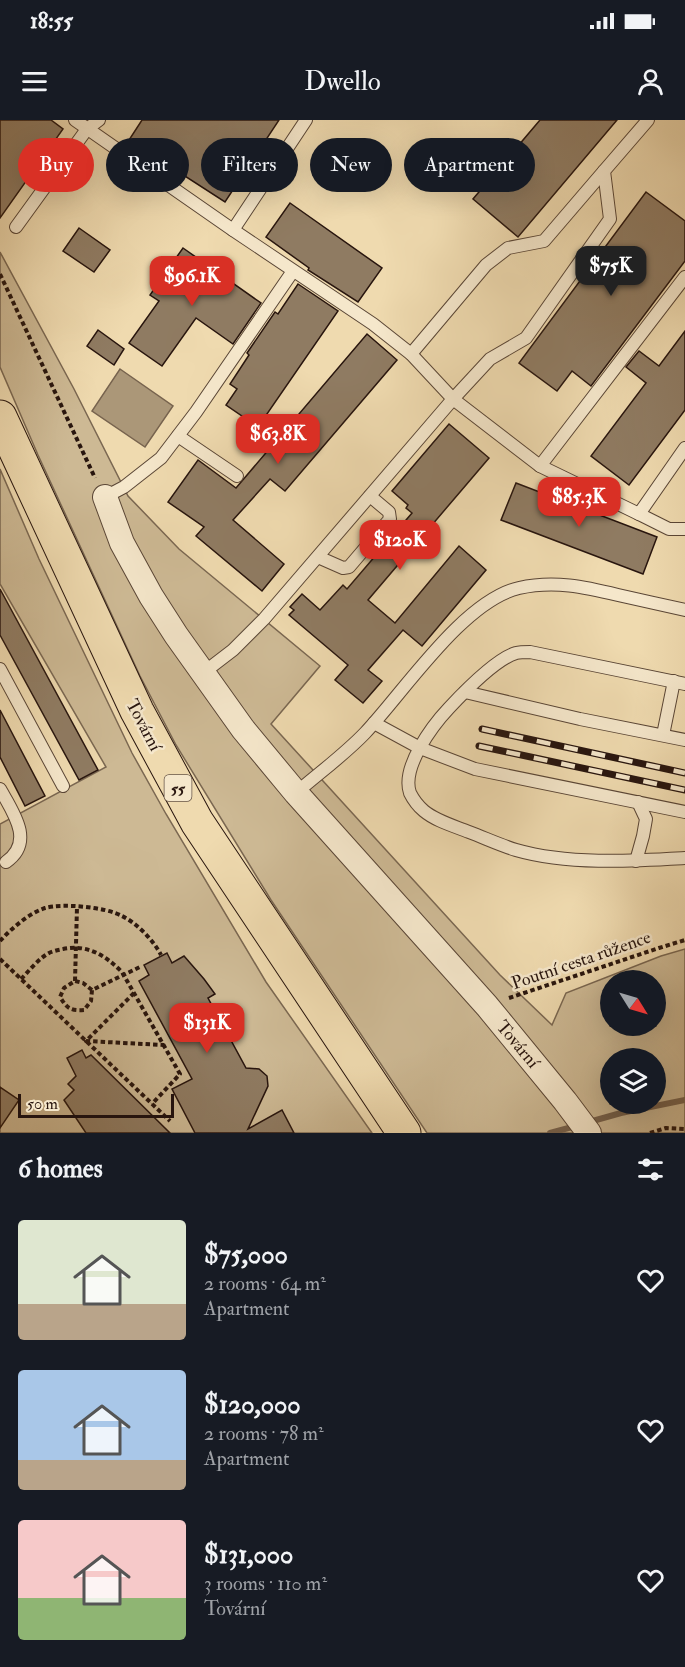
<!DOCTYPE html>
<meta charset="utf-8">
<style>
body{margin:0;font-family:"IM FELL Double Pica",serif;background:#242831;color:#f1f3f6;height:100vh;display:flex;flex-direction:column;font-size:22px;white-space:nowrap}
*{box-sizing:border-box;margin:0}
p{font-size:20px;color:#9ea1a6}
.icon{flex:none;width:33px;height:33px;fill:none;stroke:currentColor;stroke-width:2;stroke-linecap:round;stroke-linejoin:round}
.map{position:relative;height:1013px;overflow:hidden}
.sheet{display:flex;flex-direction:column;background:#171b24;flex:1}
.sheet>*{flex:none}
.hud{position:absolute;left:18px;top:18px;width:650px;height:54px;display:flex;gap:12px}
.needle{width:39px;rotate:127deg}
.buttons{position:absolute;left:600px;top:850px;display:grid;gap:12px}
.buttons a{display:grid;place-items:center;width:66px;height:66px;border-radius:50%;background:#171b24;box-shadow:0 6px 24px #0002;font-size:30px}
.scale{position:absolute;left:18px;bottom:15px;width:156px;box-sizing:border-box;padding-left:6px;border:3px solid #28150e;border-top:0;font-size:16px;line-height:21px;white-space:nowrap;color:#28150e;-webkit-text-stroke:4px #f5e7cb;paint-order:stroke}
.price{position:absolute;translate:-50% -51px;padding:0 14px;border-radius:12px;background:#d93025;color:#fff;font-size:20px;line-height:39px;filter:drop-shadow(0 2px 3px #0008)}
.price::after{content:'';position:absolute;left:50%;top:36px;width:18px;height:14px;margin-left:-9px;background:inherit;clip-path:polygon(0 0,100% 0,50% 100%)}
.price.current{background:#222;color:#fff}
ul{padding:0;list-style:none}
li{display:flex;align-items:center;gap:18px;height:150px;padding:0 18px}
li span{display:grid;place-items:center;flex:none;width:168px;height:120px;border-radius:6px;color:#555}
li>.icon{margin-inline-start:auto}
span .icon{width:72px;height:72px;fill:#fffc;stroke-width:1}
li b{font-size:26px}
h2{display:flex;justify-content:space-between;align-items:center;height:72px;padding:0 18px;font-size:26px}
.tag{padding:0 21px;border-radius:27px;background:#171b24;box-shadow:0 6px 24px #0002;font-size:21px;line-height:54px}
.tag.current{background:#d93025;color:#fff}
.status{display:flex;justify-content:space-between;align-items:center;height:42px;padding:0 30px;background:#171b24;direction:ltr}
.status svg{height:16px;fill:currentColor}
header{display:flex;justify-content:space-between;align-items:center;height:78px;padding:0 18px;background:#171b24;font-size:27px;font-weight:600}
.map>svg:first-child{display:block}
</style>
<div class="status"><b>18:55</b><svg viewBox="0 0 49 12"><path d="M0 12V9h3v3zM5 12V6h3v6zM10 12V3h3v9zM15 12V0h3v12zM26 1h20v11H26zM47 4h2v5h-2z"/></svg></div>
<header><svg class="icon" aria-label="menu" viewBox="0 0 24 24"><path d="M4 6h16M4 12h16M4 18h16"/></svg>Dwello<svg class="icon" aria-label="person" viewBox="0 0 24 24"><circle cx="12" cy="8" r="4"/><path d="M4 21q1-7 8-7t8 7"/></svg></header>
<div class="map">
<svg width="685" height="1013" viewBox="0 0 685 1013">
<rect width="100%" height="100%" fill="#efdaaf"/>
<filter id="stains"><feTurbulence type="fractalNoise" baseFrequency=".00333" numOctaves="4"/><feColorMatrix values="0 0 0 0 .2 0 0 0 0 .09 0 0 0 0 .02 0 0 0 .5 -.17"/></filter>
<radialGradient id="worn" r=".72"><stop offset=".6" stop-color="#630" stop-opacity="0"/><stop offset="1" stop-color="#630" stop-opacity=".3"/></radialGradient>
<g fill="#cdb994" stroke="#7a6751" stroke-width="1.5" fill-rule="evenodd">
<path d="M0,132L74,269L128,376L179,429L320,546L271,604L500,855L552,905L566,873L661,836L685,829V1013H427L271,780L176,625L140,556L38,335L0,247ZM610,861H656V906H610ZM610,939H656V984H610Z"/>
<polygon points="0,349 39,439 132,633 166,694 266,862 372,1013 0,1013 0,704 106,647 0,464"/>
</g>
<polygon fill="#ab9778" stroke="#77634e" stroke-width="1.5" points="120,249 173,286 145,327 92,291"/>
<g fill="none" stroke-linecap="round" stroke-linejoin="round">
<g stroke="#77634e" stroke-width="6">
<polyline points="589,1002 621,993 685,980"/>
<polyline points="550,1013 576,1006"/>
</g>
</g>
<g fill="#8f7b62" stroke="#28150e" stroke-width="1.5">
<polygon points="0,0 51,0 63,9 0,98"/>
<polygon points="142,0 279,0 225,82 129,20"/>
<polygon points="540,0 617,0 518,117 473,79"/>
<polygon points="646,72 685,101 685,141 591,266 572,251 557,271 519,243"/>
<polygon points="290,83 382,148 358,182 308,150 309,148 266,117"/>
<polygon points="79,108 110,130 94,152 63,131"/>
<polygon points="183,128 261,183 233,224 196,198 162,246 129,223 159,181 150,175"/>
<polygon points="298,164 338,191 258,307 226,285 237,269 230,264 249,235 247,233 275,192 278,194"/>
<polygon points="98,210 124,229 114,245 87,226"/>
<polygon points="685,211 685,290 629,365 591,336 646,263 626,247 639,231 659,246"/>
<polygon points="367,214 397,240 285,371 270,359 233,400 284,444 262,471 196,416 204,407 168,382 198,340 236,368"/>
<polygon points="449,304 489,338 368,480 395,503 459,426 486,450 422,526 403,510 368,550 382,561 363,583 335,560 348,545 289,495 294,490 290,487 302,474 320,490 343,465 347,469 412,393 406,388 408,385 392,371"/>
<polygon points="516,363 657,417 643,454 501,400"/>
<polygon points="0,469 98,650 79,660 0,515"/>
<polygon points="0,590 45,676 25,686 0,637"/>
<polygon points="167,833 172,843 184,836 204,859 215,874 208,878 246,948 259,949 267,956 268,966 248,1009 282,990 294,1013 195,1013 172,969 192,959 139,861 149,855 144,845"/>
<polygon points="82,930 86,938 91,935 170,1013 86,1013 64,980 74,970 68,964 76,956 67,938"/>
<polygon points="0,967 19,980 0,1008"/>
</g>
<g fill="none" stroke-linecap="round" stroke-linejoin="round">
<g stroke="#5a4636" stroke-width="14">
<g id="lane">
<polyline points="75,0 233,110 373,204 411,234 453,279 540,346 639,394 685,328"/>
<polyline points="16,107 87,9 99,0"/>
<polyline points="233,110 306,0"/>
<polyline points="411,234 486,145 508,128 544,121 604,51"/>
<polyline points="178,316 237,356"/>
<polyline points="540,346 685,157"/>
<polyline points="105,377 124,367 161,338 196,292 293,151"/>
<polyline points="639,394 669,409 685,409"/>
<polyline points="318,437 343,448 349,447 390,399 389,392 370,376"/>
<polyline points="0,549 63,666"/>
<polyline points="203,553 233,530 264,499 453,279 490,239 526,218 610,99 604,51 648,0"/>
<path d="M685,564L530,532C525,532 520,532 516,533C496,539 464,572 449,588C433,605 401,647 410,673C413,679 418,686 424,691C436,701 454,706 469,712C485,718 500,725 516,730C568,745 632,741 685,738"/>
<polyline points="465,572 580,599 685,620"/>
<polyline points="374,603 420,628 475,649 685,692"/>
<polyline points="663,615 674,561"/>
<path d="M0,669C13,692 35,722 6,742"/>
<path d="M296,673C319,653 344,635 365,613C404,572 463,481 519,468C554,460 585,467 618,475C640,480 663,485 685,490"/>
<polyline points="636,741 643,716 646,699 638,682"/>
</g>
</g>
<g stroke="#5a4636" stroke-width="26">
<polyline id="street" points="105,377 122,423 151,476 176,515 243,609 296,673 487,886 565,981 589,1013"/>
</g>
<g stroke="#28150e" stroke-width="35">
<polyline id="primary" points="0,297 137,591 197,702 404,1013"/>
</g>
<g stroke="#28150e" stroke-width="4" stroke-dasharray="4.5 3" stroke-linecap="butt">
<polyline points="0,154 95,358"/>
<path d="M0,821C12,808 28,794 45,788C62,783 106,787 122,796C137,803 154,821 161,835"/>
<polyline points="0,839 170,1001"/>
<path d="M21,859C30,850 38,839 49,833C53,831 58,830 63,829C87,824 105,835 122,852L180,954L152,984"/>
<polyline points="75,861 77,787"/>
<path d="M92,870L91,881L84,890C70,891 67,888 60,877L64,868L75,861L83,863L92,870L140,847"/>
<polyline points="134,873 86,921 164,925"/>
<polyline points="509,878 659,828 685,820"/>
<polyline points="650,1013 666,1008 685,1009"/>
</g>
<use href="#lane" stroke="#f5e7cb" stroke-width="12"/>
<use href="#street" stroke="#f5e7cb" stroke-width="24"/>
<use href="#primary" stroke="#efdaaf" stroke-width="33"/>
<g stroke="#28150e" stroke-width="7">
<g id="rail">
<polyline points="482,609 685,653"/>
<polyline points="479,626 685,670"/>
</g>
</g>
<use href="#rail" stroke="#f5e7cb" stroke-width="4.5" stroke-dasharray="14" stroke-linecap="butt"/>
</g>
<g text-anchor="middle" stroke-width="5" stroke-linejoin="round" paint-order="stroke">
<rect fill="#f5e7cb" stroke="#665447" stroke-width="1.5" x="164.5" y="655" width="27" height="26" rx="4.5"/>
<g font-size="16" font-weight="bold" fill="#28150e">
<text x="178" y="674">55</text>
</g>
<g font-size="18" fill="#28150e" stroke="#f5e7cb">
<text transform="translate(144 605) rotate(62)" y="6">Tovární</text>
<text transform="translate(581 840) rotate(-19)" y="6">Poutní cesta růžence</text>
<text transform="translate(518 924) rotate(50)" y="6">Tovární</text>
</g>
</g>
<rect width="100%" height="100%" filter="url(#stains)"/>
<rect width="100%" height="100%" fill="url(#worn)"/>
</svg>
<div class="buttons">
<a><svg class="needle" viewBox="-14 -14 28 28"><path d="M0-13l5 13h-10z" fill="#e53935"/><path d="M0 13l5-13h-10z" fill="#9ea1a6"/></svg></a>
<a><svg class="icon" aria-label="layers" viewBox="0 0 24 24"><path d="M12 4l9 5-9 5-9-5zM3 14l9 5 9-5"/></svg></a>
</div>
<div class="scale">50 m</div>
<b class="price current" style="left:611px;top:177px">$75K</b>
<b class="price" style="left:192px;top:187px">$96.1K</b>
<b class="price" style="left:278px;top:345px">$63.8K</b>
<b class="price" style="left:579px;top:408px">$85.3K</b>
<b class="price" style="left:400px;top:451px">$120K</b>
<b class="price" style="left:207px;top:934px">$131K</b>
<div class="hud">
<a class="tag current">Buy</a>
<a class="tag">Rent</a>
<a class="tag">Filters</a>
<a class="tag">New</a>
<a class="tag">Apartment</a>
</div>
</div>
<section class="sheet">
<h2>6 homes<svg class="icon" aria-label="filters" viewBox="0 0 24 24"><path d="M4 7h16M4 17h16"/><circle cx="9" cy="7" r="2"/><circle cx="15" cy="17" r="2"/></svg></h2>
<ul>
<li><span style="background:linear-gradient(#dfe7d0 70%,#b9a48a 0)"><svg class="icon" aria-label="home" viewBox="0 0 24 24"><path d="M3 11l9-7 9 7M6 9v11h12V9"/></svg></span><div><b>$75,000</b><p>2 rooms · 64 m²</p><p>Apartment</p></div><svg class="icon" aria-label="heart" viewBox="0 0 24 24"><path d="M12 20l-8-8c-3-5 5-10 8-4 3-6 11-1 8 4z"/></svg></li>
<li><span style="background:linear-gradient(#a9c7e8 75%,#b9a48a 0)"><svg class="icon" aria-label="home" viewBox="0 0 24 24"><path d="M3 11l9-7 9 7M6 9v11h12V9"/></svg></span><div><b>$120,000</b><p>2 rooms · 78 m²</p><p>Apartment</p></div><svg class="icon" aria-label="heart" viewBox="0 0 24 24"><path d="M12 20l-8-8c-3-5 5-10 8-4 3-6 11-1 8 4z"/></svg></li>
<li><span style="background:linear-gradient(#f6c9c9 65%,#8fb573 0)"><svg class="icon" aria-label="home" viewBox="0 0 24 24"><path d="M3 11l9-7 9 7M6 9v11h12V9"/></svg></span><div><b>$131,000</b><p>3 rooms · 110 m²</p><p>Tovární</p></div><svg class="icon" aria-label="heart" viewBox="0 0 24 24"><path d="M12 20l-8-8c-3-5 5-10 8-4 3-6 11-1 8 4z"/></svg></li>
</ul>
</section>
